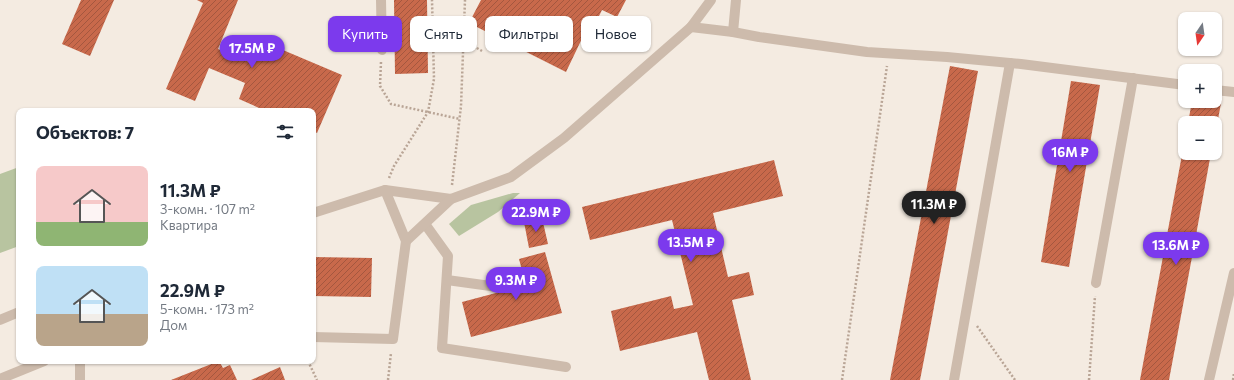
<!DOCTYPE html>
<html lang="ru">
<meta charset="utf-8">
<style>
body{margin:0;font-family:Commissioner,sans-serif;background:#f2f2f3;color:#1f2937;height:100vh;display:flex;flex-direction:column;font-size:15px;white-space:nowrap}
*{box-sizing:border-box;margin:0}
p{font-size:13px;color:#747a83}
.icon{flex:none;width:22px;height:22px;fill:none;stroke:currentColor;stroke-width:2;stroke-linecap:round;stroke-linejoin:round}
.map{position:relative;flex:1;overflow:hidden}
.panel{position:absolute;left:16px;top:108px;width:300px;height:256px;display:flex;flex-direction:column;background:#fff;border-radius:8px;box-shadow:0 1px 3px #0004}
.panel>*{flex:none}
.top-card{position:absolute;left:328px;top:16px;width:380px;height:36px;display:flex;gap:8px}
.needle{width:26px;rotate:193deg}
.controls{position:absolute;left:1178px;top:12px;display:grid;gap:8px}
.controls a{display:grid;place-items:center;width:44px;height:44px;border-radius:8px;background:#fff;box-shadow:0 1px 3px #0004;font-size:20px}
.price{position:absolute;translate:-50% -34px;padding:0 9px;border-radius:14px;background:#7c3aed;color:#fff;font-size:13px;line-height:26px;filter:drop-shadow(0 1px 2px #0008)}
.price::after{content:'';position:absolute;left:50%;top:24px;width:12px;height:9px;margin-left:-6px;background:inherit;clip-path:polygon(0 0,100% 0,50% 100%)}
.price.on{background:#222;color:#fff}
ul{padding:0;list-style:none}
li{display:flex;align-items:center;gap:12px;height:100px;padding:0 20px}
li span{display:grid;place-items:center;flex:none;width:112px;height:80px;border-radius:8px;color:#555}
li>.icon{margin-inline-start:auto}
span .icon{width:48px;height:48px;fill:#fffc;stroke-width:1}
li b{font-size:17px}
h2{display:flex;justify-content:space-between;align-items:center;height:48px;padding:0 20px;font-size:17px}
.pill{padding:0 14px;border-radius:8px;background:#fff;box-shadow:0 1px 3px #0004;font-size:14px;line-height:36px}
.pill.on{background:#7c3aed;color:#fff}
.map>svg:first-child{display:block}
</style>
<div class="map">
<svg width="1234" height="380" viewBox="0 0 1234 380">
<defs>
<pattern id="building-hatch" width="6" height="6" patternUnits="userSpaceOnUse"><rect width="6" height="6" fill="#c8694b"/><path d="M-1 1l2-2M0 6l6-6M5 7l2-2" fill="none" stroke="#a4573f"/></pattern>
</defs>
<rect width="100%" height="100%" fill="#f4ebe1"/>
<g fill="#b8c4a0">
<polygon points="19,167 19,246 0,253 0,174"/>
<polygon points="513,193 520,193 498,212 459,236 449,224 471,205"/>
</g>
<g fill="url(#building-hatch)">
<polygon points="81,0 114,0 90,56 62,44"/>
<polygon points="197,0 238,0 218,49 254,64 264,42 342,75 317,133 313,131 313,111 266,111 239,99 245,83 209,68 195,101 166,89 203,3"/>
<polygon points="394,0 427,0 428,73 395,74"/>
<polygon points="481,0 626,0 617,17 602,10 593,28 588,26 566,72 469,23"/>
<polygon points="950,66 978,71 928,339 920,380 890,380"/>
<polygon points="1071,81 1100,85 1069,267 1041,262"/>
<polygon points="1215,97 1222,98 1216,130 1215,123 1188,123 1192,101 1215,101"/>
<polygon points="1184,144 1185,153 1211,153 1192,257 1169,380 1140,380"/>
<polygon points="774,160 783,196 713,213 728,277 749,272 754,295 732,300 751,380 709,380 697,332 620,351 611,311 671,296 674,309 693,305 672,220 590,240 582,207"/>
<polygon points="542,218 548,244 529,248 524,222"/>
<polygon points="545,252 562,313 471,337 462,302 526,285 519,259"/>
<polygon points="313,257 372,258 371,297 313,296"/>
<polygon points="219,361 223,368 230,365 237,380 171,380"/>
<polygon points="280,367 285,380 251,380"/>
</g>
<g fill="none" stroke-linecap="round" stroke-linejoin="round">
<g stroke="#b9a596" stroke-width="2.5" stroke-dasharray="2 2" stroke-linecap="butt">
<polyline points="463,40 482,51"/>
<polyline points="381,62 380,86 391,104 460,119"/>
<polyline points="389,178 394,166 428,112 434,79 432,0"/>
<polyline points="452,185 461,106 465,0"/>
<polyline points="977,326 1015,380"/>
<polyline points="308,361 317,380"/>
<polyline points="388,380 391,353"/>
<polyline points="842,380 887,66"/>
<polyline points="1089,380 1095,296"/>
<polyline points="1233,380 1234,373"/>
</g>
<g stroke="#cdbbac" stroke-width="10">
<polyline points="381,0 382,50"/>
<polyline points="691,27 733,32 759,37 867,52 947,57 1021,64 1185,85"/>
<polyline points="733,32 736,0"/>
<polyline points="1215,90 1234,92"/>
<polyline points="313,213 385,190 451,199"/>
<polyline points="425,224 448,256 442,348 566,367"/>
<polyline points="406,241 451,199 511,177 564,138 691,27 711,0"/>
<polyline points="447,280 505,288"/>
<polyline points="1096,283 1133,78"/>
<polyline points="0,320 19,312"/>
<polyline points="313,337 393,339 406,241 385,190"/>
<polyline points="0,379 44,361"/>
<polyline points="80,380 80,361"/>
<polyline points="954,380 1010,63"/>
<polyline points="1209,380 1234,273"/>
</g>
</g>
</svg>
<div class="controls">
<a><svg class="needle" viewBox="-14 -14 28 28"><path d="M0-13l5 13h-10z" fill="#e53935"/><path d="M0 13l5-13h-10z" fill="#747a83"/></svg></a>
<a>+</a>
<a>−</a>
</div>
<b class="price" style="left:252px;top:69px">17.5M ₽</b>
<b class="price" style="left:1070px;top:173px">16M ₽</b>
<b class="price on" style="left:934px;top:225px">11.3M ₽</b>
<b class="price" style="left:536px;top:233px">22.9M ₽</b>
<b class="price" style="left:691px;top:263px">13.5M ₽</b>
<b class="price" style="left:1176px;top:266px">13.6M ₽</b>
<b class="price" style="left:516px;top:301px">9.3M ₽</b>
<div class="top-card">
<a class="pill on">Купить</a>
<a class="pill">Снять</a>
<a class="pill">Фильтры</a>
<a class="pill">Новое</a>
</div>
<section class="panel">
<h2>Объектов: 7<svg class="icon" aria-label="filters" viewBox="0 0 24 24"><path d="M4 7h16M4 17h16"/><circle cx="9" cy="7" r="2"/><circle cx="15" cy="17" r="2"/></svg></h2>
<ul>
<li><span style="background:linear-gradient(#f6c9c9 70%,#8fb573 0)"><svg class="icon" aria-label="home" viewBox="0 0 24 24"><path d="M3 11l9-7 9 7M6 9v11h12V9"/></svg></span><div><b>11.3M ₽</b><p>3-комн. · 107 m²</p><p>Квартира</p></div></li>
<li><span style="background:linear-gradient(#bfe0f5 60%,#b9a48a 0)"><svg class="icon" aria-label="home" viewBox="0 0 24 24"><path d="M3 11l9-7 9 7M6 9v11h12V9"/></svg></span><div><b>22.9M ₽</b><p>5-комн. · 173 m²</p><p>Дом</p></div></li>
</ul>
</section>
</div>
